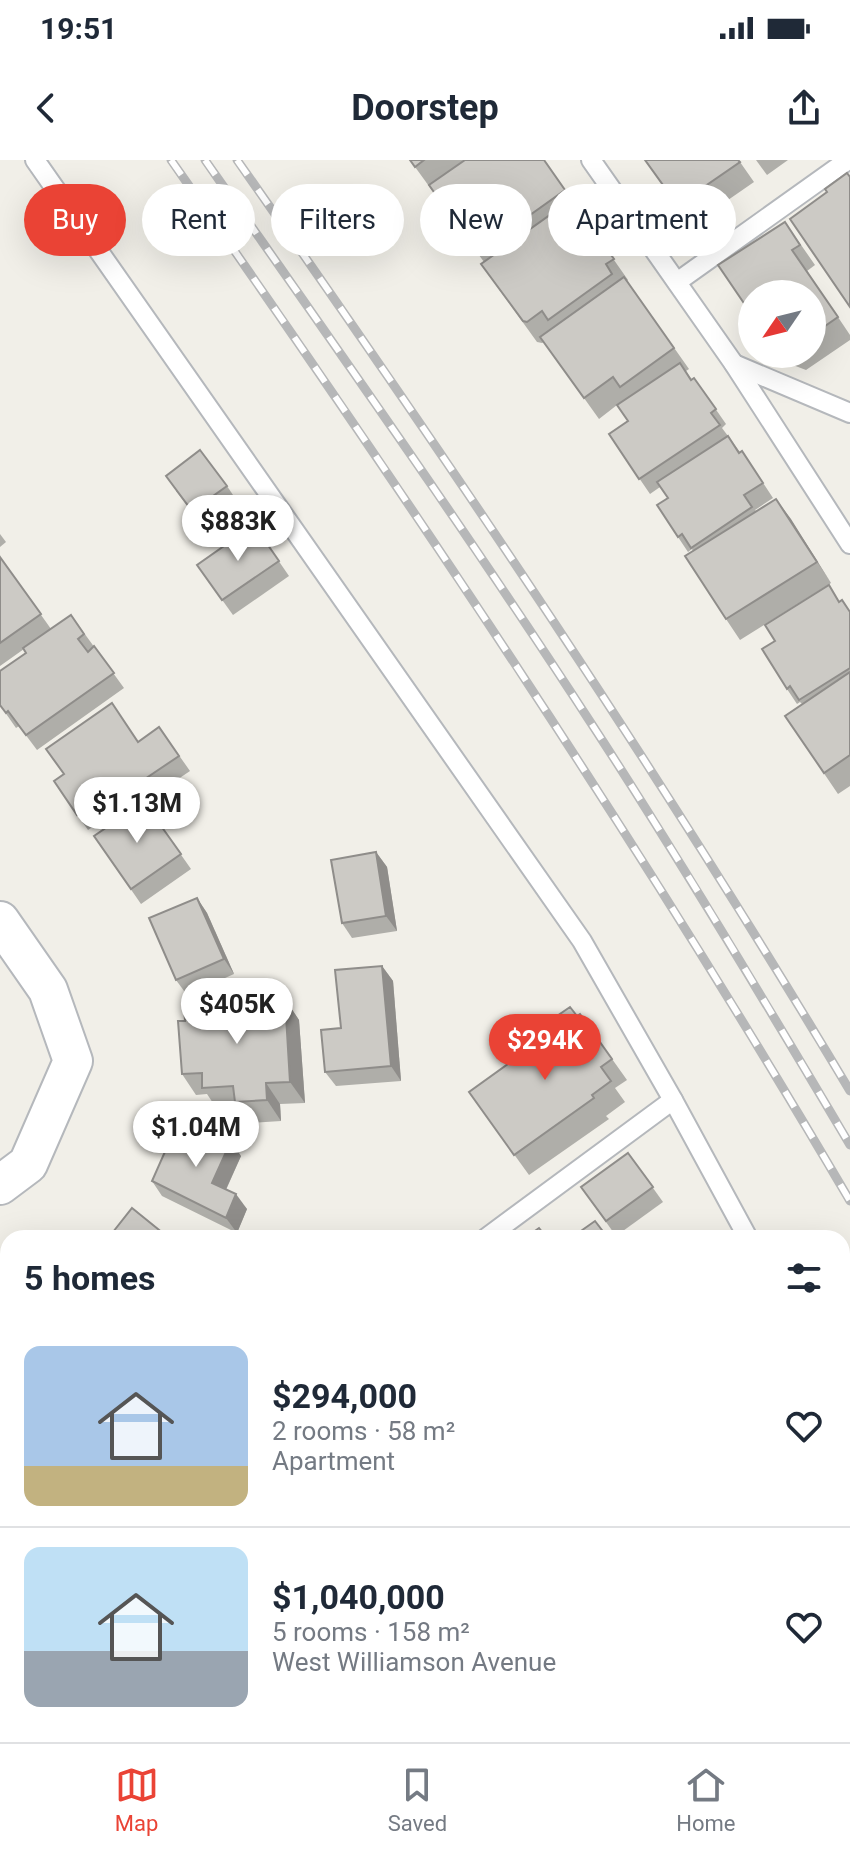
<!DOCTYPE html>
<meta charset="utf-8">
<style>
body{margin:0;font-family:Roboto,sans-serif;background:#f6f6f7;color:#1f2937;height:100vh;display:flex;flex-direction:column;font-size:30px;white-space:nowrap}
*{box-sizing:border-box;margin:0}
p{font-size:26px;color:#747a83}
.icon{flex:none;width:44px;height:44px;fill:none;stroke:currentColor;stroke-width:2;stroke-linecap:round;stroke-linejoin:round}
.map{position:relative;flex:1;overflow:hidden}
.drawer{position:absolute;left:0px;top:1070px;width:850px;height:512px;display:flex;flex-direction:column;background:#fff;border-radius:24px 24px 0 0;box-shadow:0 8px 32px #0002}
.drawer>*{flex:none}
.hud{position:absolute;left:24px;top:24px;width:802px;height:72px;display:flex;gap:16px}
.needle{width:52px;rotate:235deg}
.buttons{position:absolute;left:738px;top:120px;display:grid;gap:16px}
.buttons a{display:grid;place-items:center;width:88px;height:88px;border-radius:50%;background:#fff;box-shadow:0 8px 32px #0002;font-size:40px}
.price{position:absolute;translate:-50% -68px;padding:0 18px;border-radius:28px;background:#fff;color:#222;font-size:26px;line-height:52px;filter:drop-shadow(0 2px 4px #0008)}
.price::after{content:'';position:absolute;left:50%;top:48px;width:24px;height:18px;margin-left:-12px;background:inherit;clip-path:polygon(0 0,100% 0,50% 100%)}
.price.on{background:#ea4335;color:#fff}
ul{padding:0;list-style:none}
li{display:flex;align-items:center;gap:24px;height:200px;padding:0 24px}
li+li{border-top:2px solid #e0e1e3}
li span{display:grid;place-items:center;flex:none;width:224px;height:160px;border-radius:16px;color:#555}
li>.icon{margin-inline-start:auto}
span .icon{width:96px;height:96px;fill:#fffc;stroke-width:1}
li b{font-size:34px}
h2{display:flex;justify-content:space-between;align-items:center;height:96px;padding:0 24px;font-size:34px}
.pill{padding:0 28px;border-radius:36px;background:#fff;box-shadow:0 8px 32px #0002;font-size:28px;line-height:72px}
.pill.on{background:#ea4335;color:#fff}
.status{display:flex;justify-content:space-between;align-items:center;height:56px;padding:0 40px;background:#fff;direction:ltr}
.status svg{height:22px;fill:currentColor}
header{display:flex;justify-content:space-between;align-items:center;height:104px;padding:0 24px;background:#fff;font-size:36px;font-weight:700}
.tab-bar{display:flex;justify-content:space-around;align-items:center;height:112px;border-top:2px solid #e0e1e3;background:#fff;font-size:22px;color:#747a83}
.tab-bar a{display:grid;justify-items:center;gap:4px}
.tab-bar .on{color:#ea4335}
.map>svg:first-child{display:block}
</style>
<div class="status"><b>19:51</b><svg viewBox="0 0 49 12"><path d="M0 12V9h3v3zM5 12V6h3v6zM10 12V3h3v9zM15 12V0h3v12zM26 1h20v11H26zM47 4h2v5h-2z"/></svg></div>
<header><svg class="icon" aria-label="back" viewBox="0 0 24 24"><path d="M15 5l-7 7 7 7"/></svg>Doorstep<svg class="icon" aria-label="share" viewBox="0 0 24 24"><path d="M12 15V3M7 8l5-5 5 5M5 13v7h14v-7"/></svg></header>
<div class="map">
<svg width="850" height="1582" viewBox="0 0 850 1582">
<rect width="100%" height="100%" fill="#f1efe8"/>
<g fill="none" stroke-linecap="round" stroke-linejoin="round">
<g stroke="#b5b8bc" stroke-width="22">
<g id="lane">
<polyline points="35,0 582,781 673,940 748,1078"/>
<polyline points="591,0 734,204 850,384"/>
<polyline points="677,122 848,0"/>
<polyline points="734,204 850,253"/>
<polyline points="486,1078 673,940"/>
<polyline points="0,1349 8,1361"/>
<polyline points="157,1574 162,1582"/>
</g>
</g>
<g stroke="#b5b8bc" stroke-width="42">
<g id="street">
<polyline points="0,761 48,830 73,901 28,1004 0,1025"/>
<polyline points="355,1582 366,1574"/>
</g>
</g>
<use href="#lane" stroke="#fff" stroke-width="18"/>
<use href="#street" stroke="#fff" stroke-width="38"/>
<g stroke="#b6b7b8" stroke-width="9">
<g id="rail">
<path d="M171,0C410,341 640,682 850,1041"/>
<path d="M205,0C335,186 467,372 591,563C681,701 766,843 850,985"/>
<path d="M237,0C451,304 659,611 850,931"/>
</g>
</g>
<use href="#rail" stroke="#fff" stroke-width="6" stroke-dasharray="18" stroke-linecap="butt"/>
</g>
<g fill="#afaea9">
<polygon points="410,0 544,0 628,120 627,121 689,209 686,211 692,220 694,218 726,264 722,268 740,292 742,291 773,338 755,350 756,351 776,339 831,423 740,480 726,459 693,391 692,389 688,392 678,377 668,338 660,327 650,334 609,274 628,261 617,245 599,259 544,182 542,183 537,182 496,125 484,102"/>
<polygon points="645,0 740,2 754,22 715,49 719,54 695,71"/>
<polygon points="756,0 788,0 767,15"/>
<polygon points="785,62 815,105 807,111 850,175 850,180 806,210 785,202 779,194 812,194 812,134 752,134"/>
<polygon points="227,326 237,341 203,366 176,331"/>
<polygon points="254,365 289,416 233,455 197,405"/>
<polygon points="0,374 6,382 0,387"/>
<polygon points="0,397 51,469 71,455 124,528 37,590 19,566 16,568 0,545 26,493 24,489 0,506"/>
<polygon points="840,442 850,451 850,626 838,634 785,556 802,544 800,542 797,544 787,529"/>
<polygon points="159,567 190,611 144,642 191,709 141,744 94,676 140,644 136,637 88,670 54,621 138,582"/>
<polygon points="376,692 387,707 397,771 352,778 342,763"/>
<polygon points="197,738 207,753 234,814 187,835 176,820"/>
<polygon points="382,806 393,821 401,921 336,926 325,912 341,868"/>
<polygon points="285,839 299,860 305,943 280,944 281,961 249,963 238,948 217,949 207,934 196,935 182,914 185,861"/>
<polygon points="580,854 627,920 615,928 625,942 606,956 609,959 529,1015 469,932"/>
<polygon points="179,982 241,996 226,1030 247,1049 237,1073 162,1036 152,1021"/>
<polygon points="628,993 663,1042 616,1076 581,1027"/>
<polygon points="0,1189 8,1200 8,1284 4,1278 0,1280"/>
<polygon points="0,1454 8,1465 8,1483 0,1488"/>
<polygon points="595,1574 680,1574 681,1576 673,1582 601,1582"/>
</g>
<g fill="#8f8d8a">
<polygon points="776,339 791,359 831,423 817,402"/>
<polygon points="376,692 387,707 397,771 386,756"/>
<polygon points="197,738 207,753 234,814 224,799"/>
<polygon points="382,806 393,821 401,921 391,906"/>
<polygon points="285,839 299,860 305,943 290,922"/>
<polygon points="266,923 280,944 281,961 267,940"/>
<polygon points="231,981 241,996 222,1038 212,1023"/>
<polygon points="236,1034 247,1049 237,1073 226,1058"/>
</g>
<g fill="#cccac5" stroke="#8f8d8a" stroke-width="2">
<polygon points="410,0 424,0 415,7"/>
<polygon points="465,0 544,0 565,30 477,93 429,25"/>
<polygon points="645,0 738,0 740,2 701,29 704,33 681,50"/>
<polygon points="847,13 850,17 850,147 790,59 827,32 825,29"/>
<polygon points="571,40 614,99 606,104 612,114 548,160 542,151 527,162 523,161 481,104"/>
<polygon points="785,62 800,85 792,90 838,157 812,175 812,134 752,134 752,155 718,105"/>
<polygon points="624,117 674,188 620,227 613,217 584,238 540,177"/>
<polygon points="680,203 691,220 694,218 716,249 711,253 720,265 639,319 609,274 628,261 617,245"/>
<polygon points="728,276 739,293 742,291 763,323 744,335 752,347 691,388 682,374 678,377 657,345 668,338 657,322"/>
<polygon points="200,290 227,326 192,351 166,316"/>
<polygon points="776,339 817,402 726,459 685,396"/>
<polygon points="254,365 279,401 222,440 197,405"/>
<polygon points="0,397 41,454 0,483"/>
<polygon points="829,425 839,442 842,440 850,452 850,508 799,540 790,526 787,529 762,489 775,481 765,465"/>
<polygon points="71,455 84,474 78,479 88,492 94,486 114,513 26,575 8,551 6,553 0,545 0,511 26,493 23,488"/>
<polygon points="850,512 850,595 824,613 785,556"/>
<polygon points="112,543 138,582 159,567 179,596 130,629 125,622 77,655 54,621 64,614 46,589"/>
<polygon points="144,642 181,694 131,729 94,676"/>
<polygon points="376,692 386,756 342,763 331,700"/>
<polygon points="197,738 224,799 176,820 149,758"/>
<polygon points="382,806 391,906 325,912 321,870 341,868 335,810"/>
<polygon points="285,839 290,922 266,923 267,940 235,942 233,926 202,928 202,913 182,914 178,861 185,861 184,846"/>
<polygon points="570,847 577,856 580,854 612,899 601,907 611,921 592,935 594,938 514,995 469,932 547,876 541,867"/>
<polygon points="188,962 231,981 212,1023 236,1034 226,1058 152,1021 171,978 179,982"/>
<polygon points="628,993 653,1027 606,1061 581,1027"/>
<polygon points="132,1048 169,1078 120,1078 113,1072"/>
<polygon points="595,1061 608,1078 571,1078"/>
<polygon points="539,1068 547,1078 525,1078"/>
<polygon points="0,1189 8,1200 8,1274 3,1277 0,1272"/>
<polygon points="8,1311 8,1334 0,1323 0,1316"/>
<polygon points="842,1333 850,1344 850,1427 842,1416"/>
<polygon points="850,1450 850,1490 842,1480 842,1455"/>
<polygon points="0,1454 8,1465 8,1471 0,1476"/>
<polygon points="2,1549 8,1557 8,1574 21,1574 27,1582 0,1582 0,1550"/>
<polygon points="509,1574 565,1574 571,1582 498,1582"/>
<polygon points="595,1574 653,1574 645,1579 647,1582 601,1582"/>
</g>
</svg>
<div class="buttons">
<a><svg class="needle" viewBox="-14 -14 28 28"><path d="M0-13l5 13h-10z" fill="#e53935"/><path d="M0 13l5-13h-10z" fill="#747a83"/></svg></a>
</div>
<b class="price" style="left:238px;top:403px">$883K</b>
<b class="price" style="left:137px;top:685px">$1.13M</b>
<b class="price" style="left:237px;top:886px">$405K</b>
<b class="price on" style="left:545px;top:922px">$294K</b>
<b class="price" style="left:196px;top:1009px">$1.04M</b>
<div class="hud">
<a class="pill on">Buy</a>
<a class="pill">Rent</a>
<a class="pill">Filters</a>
<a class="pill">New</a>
<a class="pill">Apartment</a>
</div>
<section class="drawer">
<h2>5 homes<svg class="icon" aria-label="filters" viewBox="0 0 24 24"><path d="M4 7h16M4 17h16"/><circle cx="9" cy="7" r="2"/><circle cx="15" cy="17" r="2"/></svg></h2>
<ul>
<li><span style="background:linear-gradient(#a9c7e8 75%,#c2b280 0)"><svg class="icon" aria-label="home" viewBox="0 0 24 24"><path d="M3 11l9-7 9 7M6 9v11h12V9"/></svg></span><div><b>$294,000</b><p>2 rooms · 58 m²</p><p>Apartment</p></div><svg class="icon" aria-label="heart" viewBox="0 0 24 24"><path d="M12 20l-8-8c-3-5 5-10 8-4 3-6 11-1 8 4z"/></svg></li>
<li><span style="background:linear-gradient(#bfe0f5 65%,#9aa5b1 0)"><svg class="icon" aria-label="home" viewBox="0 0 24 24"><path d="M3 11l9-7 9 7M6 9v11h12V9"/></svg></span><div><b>$1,040,000</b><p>5 rooms · 158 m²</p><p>West Williamson Avenue</p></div><svg class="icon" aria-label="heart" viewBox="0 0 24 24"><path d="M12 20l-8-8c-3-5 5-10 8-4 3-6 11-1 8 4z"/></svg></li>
</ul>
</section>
</div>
<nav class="tab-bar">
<a class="on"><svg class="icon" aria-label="map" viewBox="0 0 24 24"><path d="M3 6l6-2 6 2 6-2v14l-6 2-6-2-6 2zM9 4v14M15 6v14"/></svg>Map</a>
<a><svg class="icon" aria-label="saved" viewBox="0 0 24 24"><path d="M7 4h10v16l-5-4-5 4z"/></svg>Saved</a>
<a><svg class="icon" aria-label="home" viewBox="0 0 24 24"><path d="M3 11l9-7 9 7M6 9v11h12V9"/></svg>Home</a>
</nav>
